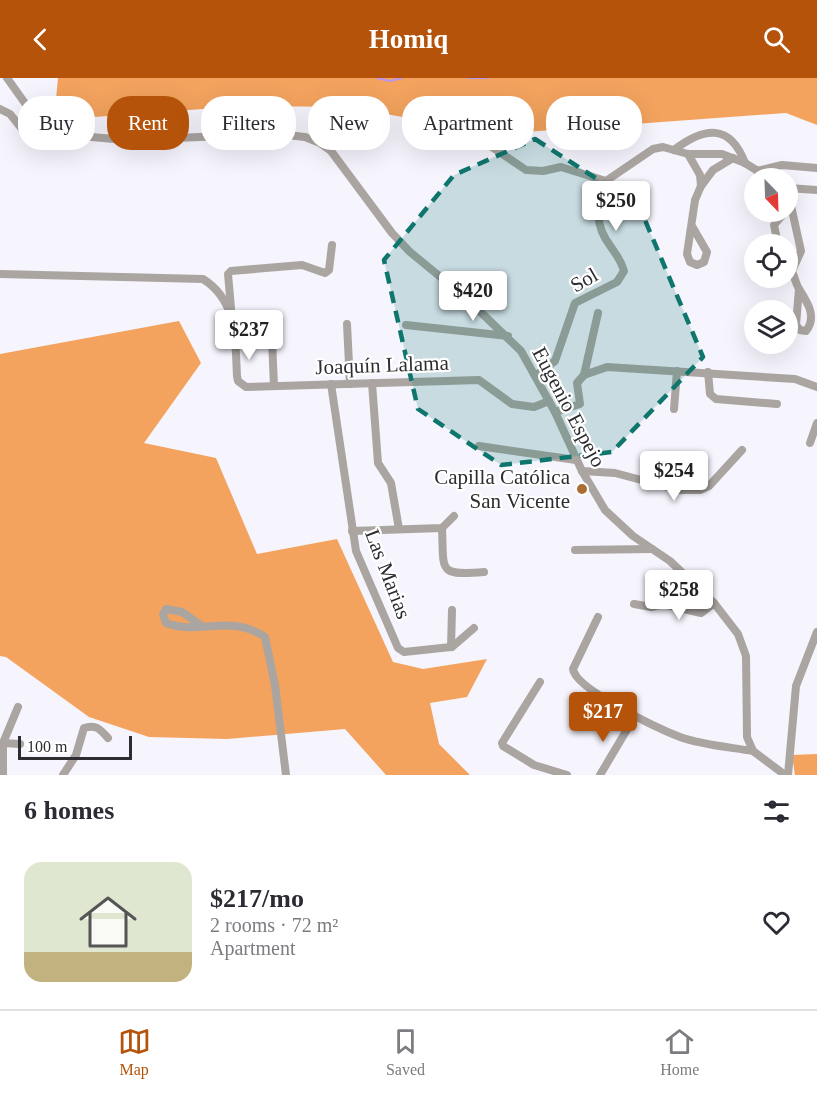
<!DOCTYPE html>
<meta charset="utf-8">
<style>
body{margin:0;font-family:"Times New Roman",serif;background:#f2f2f3;color:#2b2b33;height:100vh;display:flex;flex-direction:column;font-size:22px;white-space:nowrap}
*{box-sizing:border-box;margin:0}
p{font-size:20px;color:#7c7c81}
.icon{flex:none;width:33px;height:33px;fill:none;stroke:currentColor;stroke-width:2;stroke-linecap:round;stroke-linejoin:round}
.map{position:relative;height:697px;overflow:hidden}
.sheet{display:flex;flex-direction:column;background:#fff;flex:1}
.sheet>*{flex:none}
.top-card{position:absolute;left:18px;top:18px;width:782px;height:54px;display:flex;gap:12px}
.needle{width:39px;rotate:157deg}
.controls{position:absolute;left:744px;top:90px;display:grid;gap:12px}
.controls a{display:grid;place-items:center;width:54px;height:54px;border-radius:50%;background:#fff;box-shadow:0 6px 24px #0002;font-size:30px}
.scale{position:absolute;left:18px;bottom:15px;width:114px;box-sizing:border-box;padding-left:6px;border:3px solid #2d2c30;border-top:0;font-size:16px;line-height:21px;white-space:nowrap;color:#2d2c30;-webkit-text-stroke:4px #fff;paint-order:stroke}
.price{position:absolute;translate:-50% -51px;padding:0 14px;border-radius:6px;background:#fff;color:#222;font-size:20px;line-height:39px;filter:drop-shadow(0 2px 3px #0008)}
.price::after{content:'';position:absolute;left:50%;top:36px;width:18px;height:14px;margin-left:-9px;background:inherit;clip-path:polygon(0 0,100% 0,50% 100%)}
.price.on{background:#b45309;color:#fff}
ul{padding:0;list-style:none}
li{display:flex;align-items:center;gap:18px;height:150px;padding:0 24px}
li span{display:grid;place-items:center;flex:none;width:168px;height:120px;border-radius:18px;color:#555}
li>.icon{margin-inline-start:auto}
span .icon{width:72px;height:72px;fill:#fffc;stroke-width:1}
li b{font-size:26px}
h2{display:flex;justify-content:space-between;align-items:center;height:72px;padding:0 24px;font-size:26px}
.tag{padding:0 21px;border-radius:24px;background:#fff;box-shadow:0 6px 24px #0002;font-size:21px;line-height:54px}
.tag.on{background:#b45309;color:#fff}
header{display:flex;justify-content:space-between;align-items:center;height:78px;padding:0 24px;background:#b45309;color:#fff;font-size:27px;font-weight:600}
.menu{display:flex;justify-content:space-around;align-items:center;height:84px;border-top:2px solid #e1e1e2;background:#fff;font-size:16px;color:#7c7c81}
.menu a{display:grid;justify-items:center;gap:3px}
.menu .on{color:#b45309}
.map>svg:first-child{display:block}
</style>
<header><svg class="icon" aria-label="back" viewBox="0 0 24 24"><path d="M15 5l-7 7 7 7"/></svg>Homiq<svg class="icon" aria-label="search" viewBox="0 0 24 24"><circle cx="10" cy="10" r="6"/><path d="M15 15l6 6"/></svg></header>
<div class="map">
<svg width="817" height="697" viewBox="0 0 817 697">
<rect width="100%" height="100%" fill="#f6f4fd"/>
<g fill="#f3a35e">
<polygon points="58,0 817,0 817,47 786,35 497,56 347,29 243,28 54,42"/>
<polygon points="179,243 201,285 144,365 216,380 257,476 337,461 393,584 423,591 487,581 467,619 430,625 439,666 470,697 386,697 345,651 227,661 149,659 89,639 6,579 0,578 0,276"/>
<polygon points="817,676 817,697 795,697 792,677"/>
</g>
<g fill="none" stroke-linecap="round" stroke-linejoin="round">
<g stroke="#b597ef" stroke-width="2">
<polyline points="377,0 390,3 402,0"/>
<polyline points="468,0 488,0"/>
</g>
<g stroke="#aaa5a1" stroke-width="8">
<polyline points="7,0 37,42 57,56 126,62 278,56 305,59 320,65 331,73 392,155 410,174 466,220 521,273 555,334 582,393 605,432 633,458 670,483 714,525 738,556 746,578 747,659 753,673 785,697"/>
<polyline points="0,31 10,36 30,61 44,61 57,56"/>
<polyline points="462,49 526,92 543,93 561,89 606,103"/>
<path d="M674,72C704,49 730,45 745,85"/>
<polyline points="688,76 700,97 701,108 695,122 687,176 690,184 697,187 704,184 707,174 692,148"/>
<polyline points="757,93 782,87 817,90"/>
<polyline points="701,108 713,92 733,80"/>
<polyline points="788,110 817,112"/>
<path d="M788,114L801,173L792,193C794,198 796,206 799,211C808,225 817,239 806,253L800,252L796,247L799,211"/>
<polyline points="778,166 774,147 785,134"/>
<path d="M0,196L203,201C238,223 235,262 237,298L238,303L246,309L479,302L512,326L534,329L549,323"/>
<polyline points="231,230 228,196 231,193 302,187 325,195 329,192 332,167"/>
<polyline points="347,246 350,306"/>
<polyline points="406,247 508,258"/>
<polyline points="272,262 274,308"/>
<polyline points="708,294 710,316 716,321 777,326"/>
<polyline points="584,297 598,235"/>
<path d="M535,298L555,283L575,225L617,204L624,193C621,182 617,178 611,169C594,147 596,127 606,103L653,71L663,69L688,76H722L745,85L769,100"/>
<polyline points="372,305 378,385 391,405 399,451"/>
<polyline points="331,306 356,473 398,570 404,574 451,569 452,532"/>
<polyline points="674,331 677,293"/>
<polyline points="555,334 580,326 577,305 584,297 607,289 795,301 817,309"/>
<polyline points="810,365 817,345"/>
<polyline points="479,368 576,382"/>
<polyline points="582,393 615,395 679,412 700,412 709,408 742,372"/>
<path d="M442,450C444,493 437,498 484,494"/>
<polyline points="352,453 442,450 454,438"/>
<polyline points="575,472 652,471"/>
<polyline points="634,526 651,529 663,526 701,535 714,525"/>
<path d="M598,539L573,591C575,611 659,651 680,659C702,667 729,669 753,673"/>
<path d="M202,548L182,534L166,531L163,536L166,545C200,558 229,535 265,559L275,607L286,697"/>
<polyline points="452,569 474,550"/>
<polyline points="540,604 502,665 503,668 534,687 567,697"/>
<polyline points="3,665 18,629"/>
<polyline points="3,697 3,665 20,666"/>
<path d="M63,697L76,677L84,650C96,646 100,651 108,660"/>
<polyline points="600,697 635,638"/>
<polyline points="788,697 796,608 817,554"/>
</g>
</g>
<path fill="#0f766e" fill-opacity="0.2" stroke="#0f766e" stroke-width="4.5" stroke-dasharray="12 8" stroke-linejoin="round" d="M535,61L639,128L703,279L612,374L501,387L418,331L384,182L454,97Z"/>
<circle fill="#ab6c33" stroke="#fff" stroke-width="2" cx="582" cy="411" r="6"/>
<g text-anchor="middle" stroke-width="4.5" stroke-linejoin="round" paint-order="stroke">
<g font-size="21" fill="#2d2c30" stroke="#fff">
<text transform="translate(584 202) rotate(-30)" y="7">Sol</text>
<text transform="translate(382 287) rotate(-2)" y="7">Joaquín Lalama</text>
<text transform="translate(569 329) rotate(62)" y="7">Eugenio Espejo</text>
<text transform="translate(388 496) rotate(69)" y="7">Las Marias</text>
</g>
<g font-size="21" fill="#2d2c30" stroke="#fff" text-anchor="end">
<text x="570" y="406">Capilla Católica<tspan x="570" dy="24">San Vicente</tspan></text>
</g>
</g>
</svg>
<div class="controls">
<a><svg class="needle" viewBox="-14 -14 28 28"><path d="M0-13l5 13h-10z" fill="#e53935"/><path d="M0 13l5-13h-10z" fill="#7c7c81"/></svg></a>
<a><svg class="icon" aria-label="locate" viewBox="0 0 24 24"><circle cx="12" cy="12" r="6"/><path d="M12 2v4M12 18v4M2 12h4M18 12h4"/></svg></a>
<a><svg class="icon" aria-label="layers" viewBox="0 0 24 24"><path d="M12 4l9 5-9 5-9-5zM3 14l9 5 9-5"/></svg></a>
</div>
<div class="scale">100 m</div>
<b class="price" style="left:616px;top:154px">$250</b>
<b class="price" style="left:473px;top:244px">$420</b>
<b class="price" style="left:249px;top:283px">$237</b>
<b class="price" style="left:674px;top:424px">$254</b>
<b class="price" style="left:679px;top:543px">$258</b>
<b class="price on" style="left:603px;top:665px">$217</b>
<div class="top-card">
<a class="tag">Buy</a>
<a class="tag on">Rent</a>
<a class="tag">Filters</a>
<a class="tag">New</a>
<a class="tag">Apartment</a>
<a class="tag">House</a>
</div>
</div>
<section class="sheet">
<h2>6 homes<svg class="icon" aria-label="filters" viewBox="0 0 24 24"><path d="M4 7h16M4 17h16"/><circle cx="9" cy="7" r="2"/><circle cx="15" cy="17" r="2"/></svg></h2>
<ul>
<li><span style="background:linear-gradient(#dfe7d0 75%,#c2b280 0)"><svg class="icon" aria-label="home" viewBox="0 0 24 24"><path d="M3 11l9-7 9 7M6 9v11h12V9"/></svg></span><div><b>$217/mo</b><p>2 rooms · 72 m²</p><p>Apartment</p></div><svg class="icon" aria-label="heart" viewBox="0 0 24 24"><path d="M12 20l-8-8c-3-5 5-10 8-4 3-6 11-1 8 4z"/></svg></li>
</ul>
</section>
<nav class="menu">
<a class="on"><svg class="icon" aria-label="map" viewBox="0 0 24 24"><path d="M3 6l6-2 6 2 6-2v14l-6 2-6-2-6 2zM9 4v14M15 6v14"/></svg>Map</a>
<a><svg class="icon" aria-label="saved" viewBox="0 0 24 24"><path d="M7 4h10v16l-5-4-5 4z"/></svg>Saved</a>
<a><svg class="icon" aria-label="home" viewBox="0 0 24 24"><path d="M3 11l9-7 9 7M6 9v11h12V9"/></svg>Home</a>
</nav>
